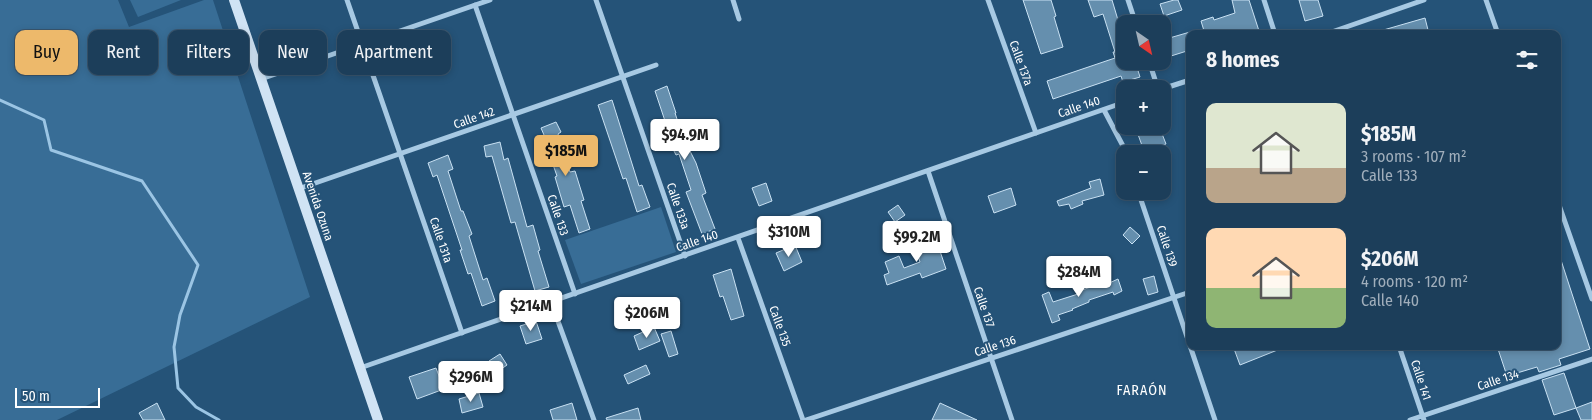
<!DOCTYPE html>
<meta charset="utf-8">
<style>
body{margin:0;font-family:"Fira Sans Condensed",sans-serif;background:#254560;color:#f1f3f6;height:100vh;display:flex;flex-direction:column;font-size:19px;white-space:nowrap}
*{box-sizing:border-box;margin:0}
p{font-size:16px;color:#a0aebb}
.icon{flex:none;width:28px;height:28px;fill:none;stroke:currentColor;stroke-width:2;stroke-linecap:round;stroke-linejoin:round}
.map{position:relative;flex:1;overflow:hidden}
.side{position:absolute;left:1186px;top:30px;width:375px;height:320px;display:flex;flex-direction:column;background:#1c3e5a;border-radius:10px;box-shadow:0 2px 8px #0003,0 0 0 1px #3a5770}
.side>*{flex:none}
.hud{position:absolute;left:15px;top:30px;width:475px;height:45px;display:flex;gap:10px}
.needle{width:32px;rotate:146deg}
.buttons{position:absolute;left:1116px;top:15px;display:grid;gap:10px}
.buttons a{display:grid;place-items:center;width:55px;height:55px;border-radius:10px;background:#1c3e5a;box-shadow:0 2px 8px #0003,0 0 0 1px #3a5770;font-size:25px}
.scale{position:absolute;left:15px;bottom:12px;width:85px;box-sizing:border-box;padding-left:5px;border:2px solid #fff;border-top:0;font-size:14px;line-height:18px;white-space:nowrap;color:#fff;-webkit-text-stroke:4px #255378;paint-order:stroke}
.price{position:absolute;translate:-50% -42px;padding:0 11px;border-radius:5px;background:#fff;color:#222;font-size:16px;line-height:32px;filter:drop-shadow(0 1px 2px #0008)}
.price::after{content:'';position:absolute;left:50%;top:30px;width:15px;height:11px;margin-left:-8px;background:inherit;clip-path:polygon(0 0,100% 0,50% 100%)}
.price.selected{background:#edb96b;color:#111}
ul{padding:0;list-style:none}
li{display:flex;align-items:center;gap:15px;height:125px;padding:0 20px}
li span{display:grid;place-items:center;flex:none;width:140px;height:100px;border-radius:10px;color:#555}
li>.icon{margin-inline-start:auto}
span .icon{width:60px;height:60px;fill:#fffc;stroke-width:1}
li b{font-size:21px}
h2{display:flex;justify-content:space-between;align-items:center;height:60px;padding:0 20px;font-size:21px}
.pill{padding:0 18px;border-radius:10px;background:#1c3e5a;box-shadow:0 2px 8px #0003,0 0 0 1px #3a5770;font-size:18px;line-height:45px}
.pill.selected{background:#edb96b;color:#111}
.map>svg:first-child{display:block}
</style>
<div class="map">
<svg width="1592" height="420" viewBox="0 0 1592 420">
<rect width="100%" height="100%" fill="#255378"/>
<g fill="#386d96">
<polygon points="0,0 118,0 129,27 204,0 213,0 310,297 57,420 0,420"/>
<polygon points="130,0 181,0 138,17"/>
<polygon points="661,207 676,252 581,284 565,240"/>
</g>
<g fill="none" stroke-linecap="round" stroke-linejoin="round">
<polyline stroke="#9bc5e4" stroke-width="3" points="0,100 44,120 51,150 142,181 198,265 180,315 174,347 178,388 196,407 219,420"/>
</g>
<g fill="#658fae" stroke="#c9e1f3">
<polygon points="1023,0 1051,0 1056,16 1054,17 1063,47 1041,54"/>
<polygon points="1088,0 1112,0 1118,20 1122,18 1125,26 1125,61 1135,61 1140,77 1123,82 1121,76 1053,99 1047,81 1115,58 1113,52 1115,52 1103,14 1094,17"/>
<polygon points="1174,0 1178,0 1182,10 1164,16 1160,4"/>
<polygon points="1232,0 1249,0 1260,34 1205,34 1201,21 1213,17 1214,20 1235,13"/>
<polygon points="1299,0 1318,0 1323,16 1305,21"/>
<polygon points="1425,18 1429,34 1381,34 1380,31"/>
<polygon points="1190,32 1190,50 1171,56 1166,39"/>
<polygon points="667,86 676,113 675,113 679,125 677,125 696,163 706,193 702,195 715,229 702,234 686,192 691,190 679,154 676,155 660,123 665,121 655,91"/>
<polygon points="612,100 639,186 642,185 650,207 637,212 626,178 623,179 598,105"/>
<polygon points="556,122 561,132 558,134 570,172 575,171 584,200 581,201 590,229 579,233 570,205 564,207 555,177 557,176 545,142 547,142 541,128"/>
<polygon points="1144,126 1159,126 1166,144 1144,151 1136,129"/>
<polygon points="500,142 504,160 508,158 527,227 533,225 540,250 538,251 549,287 535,291 515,222 511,223 492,156 486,157 484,146"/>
<polygon points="448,155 453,169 448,171 461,211 463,211 472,234 469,236 483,280 487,278 495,301 482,306 471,273 468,274 460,250 462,250 437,175 433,177 428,163"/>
<polygon points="1100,179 1104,195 1082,201 1083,204 1071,209 1069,204 1059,206 1057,201 1091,188 1089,182"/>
<polygon points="766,183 772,201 759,206 752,188"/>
<polygon points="1011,188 1016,205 994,213 988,196"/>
<polygon points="898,205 905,215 895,222 888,212"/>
<polygon points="897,225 902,242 891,246 886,229"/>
<polygon points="1130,227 1140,236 1132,244 1123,235"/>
<polygon points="935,236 946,269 922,278 920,273 887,285 884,275 889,273 885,262 899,256 904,268 920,262 914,244"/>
<polygon points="795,245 802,262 784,271 776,253"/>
<polygon points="1558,254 1559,254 1590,349 1559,359 1561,365 1539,372 1537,367 1507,376 1497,346 1558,346"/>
<polygon points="731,269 744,316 731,320 723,296 720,297 713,275"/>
<polygon points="1154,276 1158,292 1148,295 1143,279"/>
<polygon points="1105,279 1107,284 1118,279 1122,291 1114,295 1113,292 1089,300 1089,302 1072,309 1073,310 1058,315 1060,320 1052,323 1042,295 1049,292 1053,302 1078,294 1077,292 1093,286 1092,284"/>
<polygon points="536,321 542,339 526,344 520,326"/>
<polygon points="654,327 660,341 639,350 634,336"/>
<polygon points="671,331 678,354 669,357 661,334"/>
<polygon points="1233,346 1285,346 1285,347 1240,365"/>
<polygon points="500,354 507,365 497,372 489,361"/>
<polygon points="646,365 650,374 628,384 624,375"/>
<polygon points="436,368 444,389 417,399 409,377"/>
<polygon points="1564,373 1576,408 1554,415 1542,380"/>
<polygon points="479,393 483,407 462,413 459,399"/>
<polygon points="1592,402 1592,420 1581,420 1576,408"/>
<polygon points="157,403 165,420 143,420 139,413"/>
<polygon points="572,403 577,420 553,420 550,410"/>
<polygon points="940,403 977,420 932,420"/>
<polygon points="638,408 641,420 607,420 606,418"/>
</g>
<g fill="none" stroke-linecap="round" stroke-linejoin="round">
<g stroke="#a7c9e3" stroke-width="5">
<polyline points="347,0 462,333"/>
<polyline points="596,0 685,256"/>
<polyline points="733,0 739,19"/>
<polyline points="988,0 1036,133"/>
<polyline points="1128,0 1136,24"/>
<polyline points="1264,0 1275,34"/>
<polyline points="1486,0 1498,34"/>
<polyline points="475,5 575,294"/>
<polyline points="1326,34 1424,0"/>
<polyline points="1149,61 1158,89"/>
<polyline points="261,79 490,0"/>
<polyline points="1162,89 1190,80"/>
<polyline points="1104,110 1123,146 1126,154"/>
<polyline points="928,171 1012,420"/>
<polyline points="298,189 656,65"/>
<polyline points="1138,191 1215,420"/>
<polyline points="1558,202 1592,299"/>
<polyline points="738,238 803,420"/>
<polyline points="551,302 594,420"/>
<polyline points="1399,346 1424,420"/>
<polyline points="360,368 1125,102"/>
<polyline points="806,420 1190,292"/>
<polyline points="1410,420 1592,359"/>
</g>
<polyline stroke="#d0e3f4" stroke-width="10" points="234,0 378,420"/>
</g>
<g text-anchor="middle" stroke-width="4" stroke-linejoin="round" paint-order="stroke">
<g font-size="12" fill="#fff" stroke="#255378">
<text transform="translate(1021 63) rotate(70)" y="4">Calle 137a</text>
<text transform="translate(1079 107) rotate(-19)" y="4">Calle 140</text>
<text transform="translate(474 118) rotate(-19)" y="4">Calle 142</text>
<text transform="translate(318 206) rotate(71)" y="4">Avenida Ozuna</text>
<text transform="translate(678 206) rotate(71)" y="4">Calle 133a</text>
<text transform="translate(558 215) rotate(71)" y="4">Calle 133</text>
<text transform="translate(441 240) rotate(71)" y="4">Calle 131a</text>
<text transform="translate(697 241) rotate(-19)" y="4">Calle 140</text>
<text transform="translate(1167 246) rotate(72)" y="4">Calle 139</text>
<text transform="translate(984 307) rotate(71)" y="4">Calle 137</text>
<text transform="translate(780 326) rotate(70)" y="4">Calle 135</text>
<text transform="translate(995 346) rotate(-18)" y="4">Calle 136</text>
<text transform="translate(1421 380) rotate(72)" y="4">Calle 141</text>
<text transform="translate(1498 380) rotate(-18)" y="4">Calle 134</text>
</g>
<g font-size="14" letter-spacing="1" fill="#fff" stroke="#255378">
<text x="1142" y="395">FARAÓN</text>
</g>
</g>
</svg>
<div class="buttons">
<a><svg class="needle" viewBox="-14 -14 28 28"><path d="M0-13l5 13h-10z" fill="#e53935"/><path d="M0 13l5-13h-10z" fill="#a0aebb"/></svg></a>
<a>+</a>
<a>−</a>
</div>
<div class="scale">50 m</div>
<b class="price" style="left:685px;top:161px">$94.9M</b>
<b class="price selected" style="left:566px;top:177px">$185M</b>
<b class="price" style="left:789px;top:258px">$310M</b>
<b class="price" style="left:917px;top:263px">$99.2M</b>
<b class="price" style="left:1079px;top:298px">$284M</b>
<b class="price" style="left:531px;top:332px">$214M</b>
<b class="price" style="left:647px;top:339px">$206M</b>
<b class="price" style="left:471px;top:403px">$296M</b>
<div class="hud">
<a class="pill selected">Buy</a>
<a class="pill">Rent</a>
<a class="pill">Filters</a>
<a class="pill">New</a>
<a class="pill">Apartment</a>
</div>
<section class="side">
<h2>8 homes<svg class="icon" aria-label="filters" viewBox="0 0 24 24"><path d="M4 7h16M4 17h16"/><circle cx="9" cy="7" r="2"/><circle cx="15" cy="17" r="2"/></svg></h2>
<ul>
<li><span style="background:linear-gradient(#dfe7d0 65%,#b9a48a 0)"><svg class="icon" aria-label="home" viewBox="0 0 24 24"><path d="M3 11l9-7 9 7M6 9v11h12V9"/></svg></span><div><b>$185M</b><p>3 rooms · 107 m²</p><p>Calle 133</p></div></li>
<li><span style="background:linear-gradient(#ffd9b3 60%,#8fb573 0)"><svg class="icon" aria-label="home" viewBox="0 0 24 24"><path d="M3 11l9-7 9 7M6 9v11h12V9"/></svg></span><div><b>$206M</b><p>4 rooms · 120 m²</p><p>Calle 140</p></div></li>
</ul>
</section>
</div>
